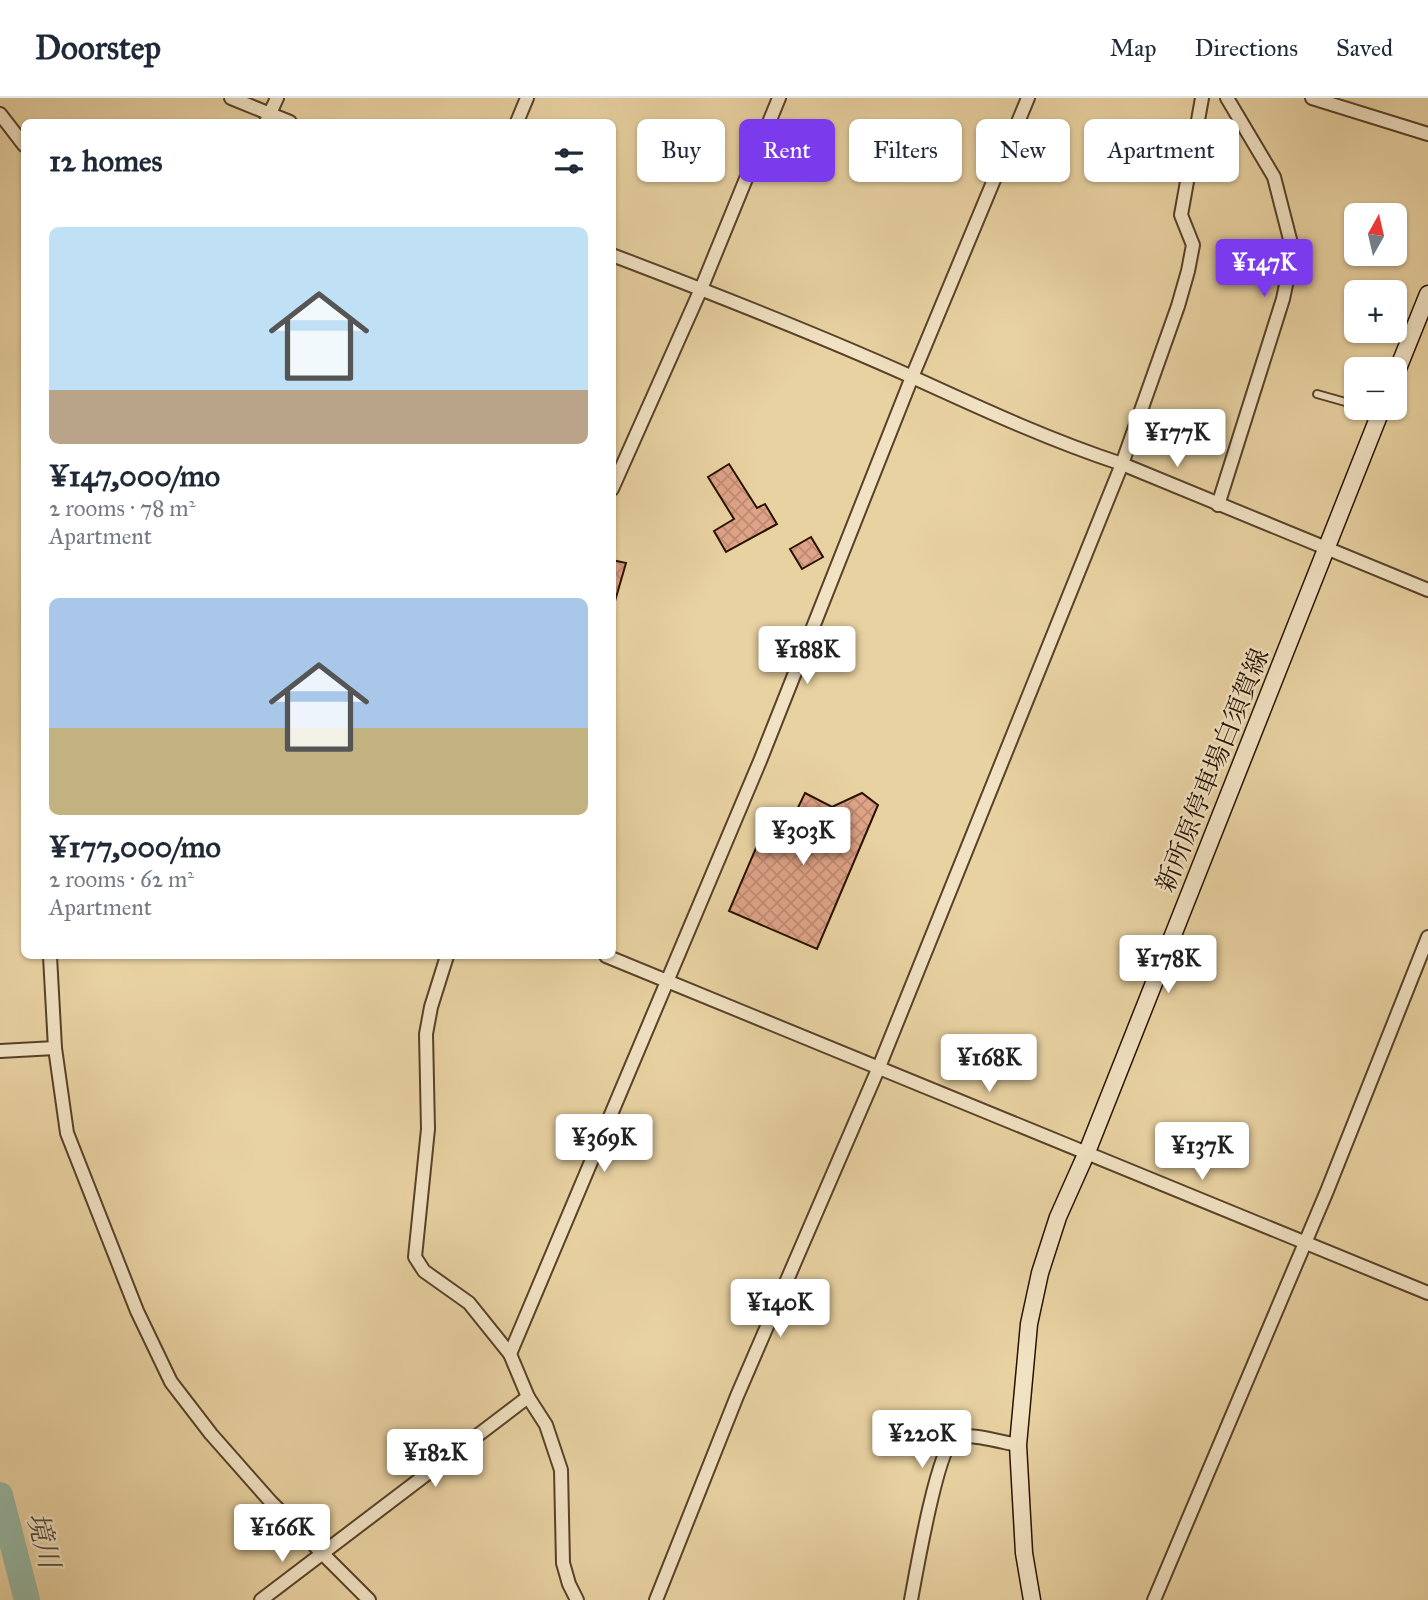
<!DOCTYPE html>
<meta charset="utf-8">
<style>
body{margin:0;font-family:"IM FELL Great Primer","Noto Serif JP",serif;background:#f2f2f3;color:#1f2937;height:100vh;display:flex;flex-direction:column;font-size:26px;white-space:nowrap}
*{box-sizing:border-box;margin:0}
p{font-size:23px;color:#747a83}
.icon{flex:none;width:38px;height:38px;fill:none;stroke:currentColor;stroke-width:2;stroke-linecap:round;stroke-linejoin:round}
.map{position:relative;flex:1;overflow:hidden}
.details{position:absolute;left:21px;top:21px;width:595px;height:840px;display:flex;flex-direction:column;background:#fff;border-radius:10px;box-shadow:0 2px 5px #0004}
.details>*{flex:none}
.top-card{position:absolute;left:637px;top:21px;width:665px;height:63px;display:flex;gap:14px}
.needle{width:46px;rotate:8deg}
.fabs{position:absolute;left:1344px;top:105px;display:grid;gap:14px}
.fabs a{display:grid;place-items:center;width:63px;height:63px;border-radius:10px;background:#fff;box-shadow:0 2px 5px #0004;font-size:35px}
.price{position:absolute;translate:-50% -60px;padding:0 16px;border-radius:7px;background:#fff;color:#222;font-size:23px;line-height:46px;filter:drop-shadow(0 2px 4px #0008)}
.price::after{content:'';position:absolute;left:50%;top:42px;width:21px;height:16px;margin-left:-10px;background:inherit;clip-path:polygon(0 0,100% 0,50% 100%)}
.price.selected{background:#7c3aed;color:#fff}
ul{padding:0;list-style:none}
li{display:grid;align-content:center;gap:14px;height:371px;padding:0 28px}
li span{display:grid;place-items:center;height:217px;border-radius:10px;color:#555}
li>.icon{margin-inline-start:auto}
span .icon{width:126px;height:126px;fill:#fffc;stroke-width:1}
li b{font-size:30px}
h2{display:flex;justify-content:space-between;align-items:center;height:84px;padding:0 28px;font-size:30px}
.tag{padding:0 24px;border-radius:10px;background:#fff;box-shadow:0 2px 5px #0004;font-size:24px;line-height:63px}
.tag.selected{background:#7c3aed;color:#fff}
header{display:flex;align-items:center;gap:42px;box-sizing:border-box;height:98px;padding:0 35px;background:#fff;border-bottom:2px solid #e0e1e3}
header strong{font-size:33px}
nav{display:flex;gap:38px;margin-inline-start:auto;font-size:24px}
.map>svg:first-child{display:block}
</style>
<header>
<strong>Doorstep</strong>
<nav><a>Map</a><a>Directions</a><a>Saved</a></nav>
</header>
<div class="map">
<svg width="1428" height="1502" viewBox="0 0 1428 1502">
<defs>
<pattern id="building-cross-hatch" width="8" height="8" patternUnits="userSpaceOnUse" patternTransform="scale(1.75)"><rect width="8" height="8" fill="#dfa387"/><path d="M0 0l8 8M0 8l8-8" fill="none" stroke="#bf8b73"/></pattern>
</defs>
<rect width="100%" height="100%" fill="#e9d2a2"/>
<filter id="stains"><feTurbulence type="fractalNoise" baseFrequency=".00286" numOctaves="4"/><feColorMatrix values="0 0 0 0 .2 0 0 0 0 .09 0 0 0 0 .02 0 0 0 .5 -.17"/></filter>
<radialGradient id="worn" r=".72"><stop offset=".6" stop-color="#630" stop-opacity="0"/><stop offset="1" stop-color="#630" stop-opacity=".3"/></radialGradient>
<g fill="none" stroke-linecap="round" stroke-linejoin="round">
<polyline stroke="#97b8a4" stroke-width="26" points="0,1397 27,1502"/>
</g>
<g fill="url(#building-cross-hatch)" stroke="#261201" stroke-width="2">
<polygon points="729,366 757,410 765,406 777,426 726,454 714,433 734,421 708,379"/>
<polygon points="811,439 823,459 802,471 790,451"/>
<polygon points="612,462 626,465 615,503 612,503"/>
<polygon points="805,695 832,709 862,695 878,707 817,851 729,813 771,715 794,718"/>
</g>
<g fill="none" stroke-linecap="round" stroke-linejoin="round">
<g stroke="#574229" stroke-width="10">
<g id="service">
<polyline points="1317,296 1356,307"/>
<polyline points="1364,310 1379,314"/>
</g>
</g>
<g stroke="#574229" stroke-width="16">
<g id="minor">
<polyline points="231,0 290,24"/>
<polyline points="1312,0 1428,36"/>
<polyline points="0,16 24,47"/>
<polyline points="266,24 277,0"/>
<polyline points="517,24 527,0"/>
<path d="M612,157C712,195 812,234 910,278C980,310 1049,342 1122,366L1428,492"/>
<polyline points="612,391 701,191 779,0"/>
<polyline points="1218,407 1283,201 1293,153 1274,79 1227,0"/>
<polyline points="50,858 55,950 67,1035 137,1213 171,1284 211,1336 271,1404 369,1502"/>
<polyline points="447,858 431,909 426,936 428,1031 415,1159 424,1173 469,1205 510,1256 528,1299 546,1327 561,1372 563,1465 569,1486 577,1502"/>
<polyline points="606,858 1428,1195"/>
<polyline points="0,953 55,950"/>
<polyline points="510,1256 760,663 912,279 1028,0"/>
<polyline points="261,1502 528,1299"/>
<polyline points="656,1502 737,1298 879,969 1122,366 1178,208 1188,173 1193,147 1181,117 1202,0"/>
<path d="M911,1502C916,1475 937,1353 954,1340C964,1333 1005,1345 1018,1347"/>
<polyline points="1154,1502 1327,1093 1428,839"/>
</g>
</g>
<g stroke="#261201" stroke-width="19">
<g id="secondary">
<polyline points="1395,278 1428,196"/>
<polyline points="1032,1502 1024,1455 1018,1347 1029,1226 1040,1175 1058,1119 1087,1054 1382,310"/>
</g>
</g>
<use href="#service" stroke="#f1e2c3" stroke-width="6"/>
<use href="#minor" stroke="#f1e2c3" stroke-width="12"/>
<use href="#secondary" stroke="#f1e2c3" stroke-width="16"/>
</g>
<g text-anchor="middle" stroke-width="5" stroke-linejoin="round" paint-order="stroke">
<g font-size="26" fill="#261201" stroke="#f1e2c3">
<text transform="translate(1212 672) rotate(-68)" y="9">新所原停車場白須賀線</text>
</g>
<g font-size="28" font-style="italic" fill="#4e4c3a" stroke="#f1e2c3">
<text transform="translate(44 1442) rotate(76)" y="10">境川</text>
</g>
</g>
<rect width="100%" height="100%" filter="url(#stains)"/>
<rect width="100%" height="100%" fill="url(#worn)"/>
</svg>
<div class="fabs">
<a><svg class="needle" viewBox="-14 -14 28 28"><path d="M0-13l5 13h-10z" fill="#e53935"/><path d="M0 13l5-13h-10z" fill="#747a83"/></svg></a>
<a>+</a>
<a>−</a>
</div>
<b class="price selected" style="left:1264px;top:201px">¥147K</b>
<b class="price" style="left:1177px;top:371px">¥177K</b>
<b class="price" style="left:807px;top:588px">¥188K</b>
<b class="price" style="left:803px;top:769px">¥303K</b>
<b class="price" style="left:1168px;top:897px">¥178K</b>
<b class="price" style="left:989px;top:996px">¥168K</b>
<b class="price" style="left:604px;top:1076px">¥369K</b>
<b class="price" style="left:1202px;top:1084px">¥137K</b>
<b class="price" style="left:780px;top:1241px">¥140K</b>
<b class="price" style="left:922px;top:1372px">¥220K</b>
<b class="price" style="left:435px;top:1391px">¥182K</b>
<b class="price" style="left:282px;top:1466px">¥166K</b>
<div class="top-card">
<a class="tag">Buy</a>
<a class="tag selected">Rent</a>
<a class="tag">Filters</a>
<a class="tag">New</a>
<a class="tag">Apartment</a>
</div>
<section class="details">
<h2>12 homes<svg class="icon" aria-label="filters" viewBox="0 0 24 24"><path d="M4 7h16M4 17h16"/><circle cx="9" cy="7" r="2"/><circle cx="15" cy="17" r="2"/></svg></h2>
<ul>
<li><span style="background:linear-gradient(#bfe0f5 75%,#b9a48a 0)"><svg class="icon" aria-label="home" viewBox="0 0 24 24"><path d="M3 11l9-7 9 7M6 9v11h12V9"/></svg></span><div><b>¥147,000/mo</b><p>2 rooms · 78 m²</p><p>Apartment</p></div></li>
<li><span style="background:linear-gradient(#a9c7e8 60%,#c2b280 0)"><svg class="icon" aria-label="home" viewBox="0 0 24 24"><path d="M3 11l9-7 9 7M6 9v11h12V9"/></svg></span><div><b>¥177,000/mo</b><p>2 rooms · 62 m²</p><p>Apartment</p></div></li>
</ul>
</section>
</div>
